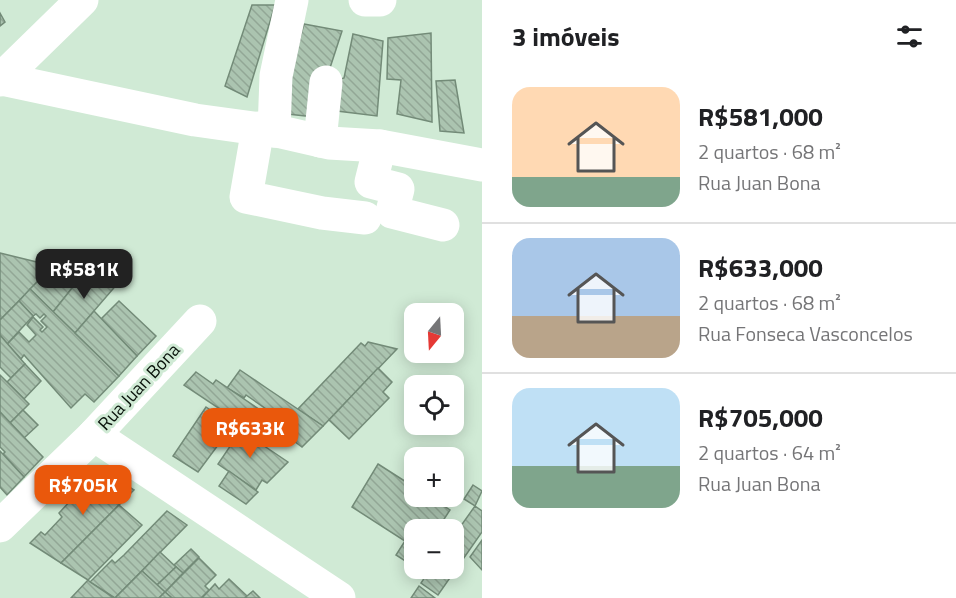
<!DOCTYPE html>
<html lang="pt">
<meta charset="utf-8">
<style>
body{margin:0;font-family:"Titillium Web",sans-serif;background:#f2f2f2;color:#202124;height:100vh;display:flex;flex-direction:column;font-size:22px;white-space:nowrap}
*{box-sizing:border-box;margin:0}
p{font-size:20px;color:#757577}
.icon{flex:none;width:33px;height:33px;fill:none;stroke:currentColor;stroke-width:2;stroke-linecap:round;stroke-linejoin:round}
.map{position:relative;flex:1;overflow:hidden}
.sheet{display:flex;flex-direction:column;background:#fff;width:474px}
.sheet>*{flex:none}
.needle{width:39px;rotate:198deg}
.buttons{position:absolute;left:404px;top:303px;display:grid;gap:12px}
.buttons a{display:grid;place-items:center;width:60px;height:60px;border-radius:12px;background:#fff;box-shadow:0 3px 15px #0003;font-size:30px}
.price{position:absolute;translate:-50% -51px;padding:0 14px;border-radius:12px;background:#ea580c;color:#fff;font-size:20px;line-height:39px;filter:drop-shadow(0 2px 3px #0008)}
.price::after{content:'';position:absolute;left:50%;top:36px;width:18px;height:14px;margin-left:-9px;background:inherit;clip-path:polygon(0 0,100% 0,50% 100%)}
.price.active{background:#222;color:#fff}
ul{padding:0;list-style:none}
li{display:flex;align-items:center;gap:18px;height:150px;padding:0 30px}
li+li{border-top:2px solid #e0e0e0}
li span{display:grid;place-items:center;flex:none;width:168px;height:120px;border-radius:18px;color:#555}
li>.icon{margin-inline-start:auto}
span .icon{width:72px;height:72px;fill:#fffc;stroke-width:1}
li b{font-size:26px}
h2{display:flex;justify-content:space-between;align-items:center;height:72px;padding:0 30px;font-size:26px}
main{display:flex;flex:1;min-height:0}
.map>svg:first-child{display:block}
</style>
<main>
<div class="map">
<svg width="482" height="598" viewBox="0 0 482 598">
<defs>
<pattern id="building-back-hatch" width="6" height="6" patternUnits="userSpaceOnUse" patternTransform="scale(1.5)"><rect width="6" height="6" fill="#abc4b0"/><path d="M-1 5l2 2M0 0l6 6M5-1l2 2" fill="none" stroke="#92a796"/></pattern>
</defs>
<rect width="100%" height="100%" fill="#d0ead5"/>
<g fill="url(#building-back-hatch)" stroke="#738b78" stroke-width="1.5">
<polygon points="252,5 275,5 247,97 225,86"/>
<polygon points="0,13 5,22 0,26"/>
<polygon points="304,24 342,31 314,117 279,113"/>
<polygon points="431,33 432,122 397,114 401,80 387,79 388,38"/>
<polygon points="353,34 383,41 377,116 329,110 331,82 344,78"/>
<polygon points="455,80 464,133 440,131 436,81"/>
<polygon points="0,253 53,266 0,320"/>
<polygon points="53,266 84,273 53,312 30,289"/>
<polygon points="84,273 119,282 75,333 53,312"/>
<polygon points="30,289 119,376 94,402 85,394 71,408 24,355 21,359 7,344 19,332 29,342 36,335 27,325 33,317 43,327 40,330 42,332 47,327 41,321 46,316 44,314 40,318 36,314 33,316 19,301"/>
<polygon points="19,301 33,316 7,344 0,335 0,320"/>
<polygon points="119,301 156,336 137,356 101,319"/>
<polygon points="94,311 137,356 119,376 75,333"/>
<polygon points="0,335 25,364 11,378 0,367"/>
<polygon points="368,342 397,349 323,426 298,409 361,343 365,346"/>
<polygon points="25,364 41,381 24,399 7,382"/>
<polygon points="378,368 392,382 383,392 389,398 349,439 329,420"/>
<polygon points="240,370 268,389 323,426 302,447 286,435 292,427 246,395 244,398 227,388"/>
<polygon points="196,372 213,384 216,380 269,416 266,420 274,426 265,439 184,385"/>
<polygon points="0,375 29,404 10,423 0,412"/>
<polygon points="206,407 233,425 198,472 173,456"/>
<polygon points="23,410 38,425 24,438 10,423"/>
<polygon points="0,412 43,457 24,477 3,454 5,452 0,447"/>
<polygon points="233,425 288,462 267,483 262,480 256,490 218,464 231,445 223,439"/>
<polygon points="0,451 24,477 7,495 0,487"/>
<polygon points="378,464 414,487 414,496 429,496 450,510 437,530 414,530 413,566 396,555 405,541 352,507"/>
<polygon points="100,469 134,490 61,563 30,543 41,532 45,535 62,517 59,513"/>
<polygon points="229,471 258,492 246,504 219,486"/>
<polygon points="473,485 482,491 475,506 464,499"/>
<polygon points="119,505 142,525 88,580 61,563"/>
<polygon points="475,506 482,511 482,532 438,595 421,583 431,568 453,568 453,537"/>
<polygon points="167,511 187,525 115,598 90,582 112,560 115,563 124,555"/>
<polygon points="482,540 482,570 470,557"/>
<polygon points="191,549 199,557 183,573 174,565"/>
<polygon points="160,552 176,567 157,585 142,571"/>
<polygon points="199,558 216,575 205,586 209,590 201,598 172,598 165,592"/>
<polygon points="176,567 183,573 165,592 157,585"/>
<polygon points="142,571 165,592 159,598 115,598"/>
<polygon points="229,579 247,596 245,598 202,598 215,584 219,589"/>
<polygon points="88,580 90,582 114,598 71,598"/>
<polygon points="419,586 435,598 411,598"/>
<polygon points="253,591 260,598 245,598 247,596"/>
<polygon points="165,592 172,598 159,598"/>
</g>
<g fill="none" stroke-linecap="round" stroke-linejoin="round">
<g stroke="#fff" stroke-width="33">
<polyline points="365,0 380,0"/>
<polyline points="2,79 195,120 281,132 329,143 380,146 482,165"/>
<polyline points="0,80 82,0"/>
<polyline points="258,128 246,197 322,213 365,218"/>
<polyline points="274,131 276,76 292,0"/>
<polyline points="320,141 326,82"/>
<polyline points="380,146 371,182 398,189 392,212 443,225"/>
<polyline points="94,435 339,598"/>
<polyline points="0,526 94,435 200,321"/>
</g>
</g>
<g text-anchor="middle" stroke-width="6" stroke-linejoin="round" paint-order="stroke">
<g font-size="18" fill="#071009" stroke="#d0ead5">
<text transform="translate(139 387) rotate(-47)" y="6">Rua Juan Bona</text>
</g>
</g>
</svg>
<div class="buttons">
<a><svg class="needle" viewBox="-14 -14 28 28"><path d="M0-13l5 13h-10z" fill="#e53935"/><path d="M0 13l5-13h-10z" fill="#757577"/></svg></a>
<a><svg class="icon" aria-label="locate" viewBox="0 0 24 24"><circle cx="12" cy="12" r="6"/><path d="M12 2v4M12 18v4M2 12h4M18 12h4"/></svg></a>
<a>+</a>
<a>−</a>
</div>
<b class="price active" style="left:84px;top:300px">R$581K</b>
<b class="price" style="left:250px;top:459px">R$633K</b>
<b class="price" style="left:83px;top:516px">R$705K</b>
</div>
<section class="sheet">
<h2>3 imóveis<svg class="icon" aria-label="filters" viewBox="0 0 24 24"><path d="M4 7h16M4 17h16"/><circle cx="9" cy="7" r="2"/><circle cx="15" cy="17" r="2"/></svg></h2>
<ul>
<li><span style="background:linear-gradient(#ffd9b3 75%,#7fa58c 0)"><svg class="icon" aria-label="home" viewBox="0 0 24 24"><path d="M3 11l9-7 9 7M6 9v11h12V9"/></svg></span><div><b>R$581,000</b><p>2 quartos · 68 m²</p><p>Rua Juan Bona</p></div></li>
<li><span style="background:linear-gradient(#a9c7e8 65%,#b9a48a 0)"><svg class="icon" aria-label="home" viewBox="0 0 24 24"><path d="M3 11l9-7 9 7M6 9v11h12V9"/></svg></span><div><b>R$633,000</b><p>2 quartos · 68 m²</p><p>Rua Fonseca Vasconcelos</p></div></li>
<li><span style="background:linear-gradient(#bfe0f5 65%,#7fa58c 0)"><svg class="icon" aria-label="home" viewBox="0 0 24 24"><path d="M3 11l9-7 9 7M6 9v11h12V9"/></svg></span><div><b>R$705,000</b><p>2 quartos · 64 m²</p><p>Rua Juan Bona</p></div></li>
</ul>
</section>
</main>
